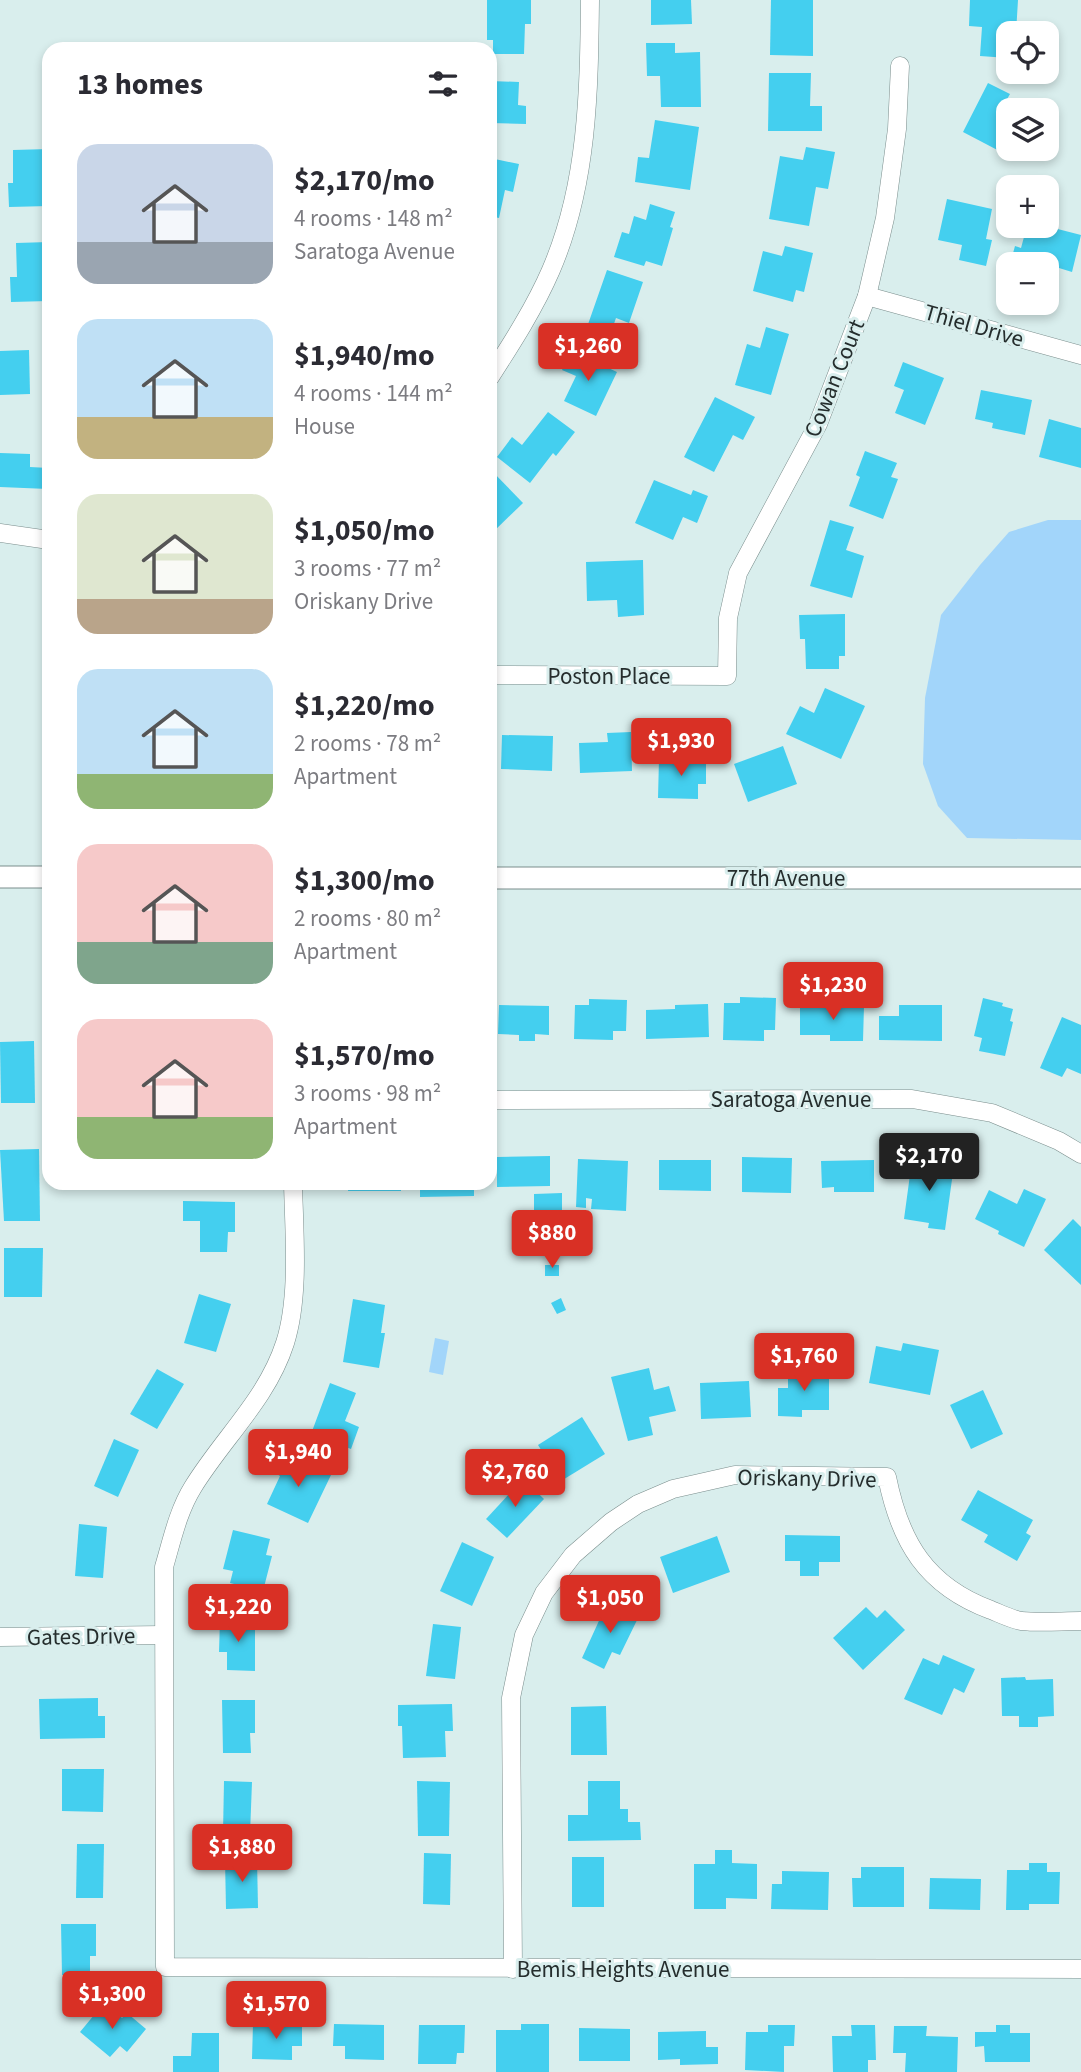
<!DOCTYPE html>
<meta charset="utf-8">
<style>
body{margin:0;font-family:"Source Sans 3",sans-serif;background:#f2f2f3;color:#2b2b33;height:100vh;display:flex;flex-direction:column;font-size:26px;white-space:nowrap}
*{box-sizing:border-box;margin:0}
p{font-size:23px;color:#7c7c81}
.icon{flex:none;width:38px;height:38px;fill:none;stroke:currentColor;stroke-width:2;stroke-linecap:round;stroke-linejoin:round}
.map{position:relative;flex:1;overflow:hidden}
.sheet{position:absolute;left:42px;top:42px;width:455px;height:1148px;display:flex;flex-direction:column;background:#fff;border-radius:21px;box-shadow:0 4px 10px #0003}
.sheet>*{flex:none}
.fabs{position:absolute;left:996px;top:21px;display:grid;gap:14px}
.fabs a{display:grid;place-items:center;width:63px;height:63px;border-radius:14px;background:#fff;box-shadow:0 4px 10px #0003;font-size:35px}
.price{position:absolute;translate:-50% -60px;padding:0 16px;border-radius:7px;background:#d93025;color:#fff;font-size:23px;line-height:46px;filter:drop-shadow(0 2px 4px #0008)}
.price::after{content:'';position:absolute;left:50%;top:42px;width:21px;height:16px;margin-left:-10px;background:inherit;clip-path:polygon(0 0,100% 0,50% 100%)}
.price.selected{background:#222;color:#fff}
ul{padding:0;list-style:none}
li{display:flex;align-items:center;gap:21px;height:175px;padding:0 35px}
li span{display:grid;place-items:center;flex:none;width:196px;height:140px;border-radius:21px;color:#555}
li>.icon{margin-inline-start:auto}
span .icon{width:84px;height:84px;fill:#fffc;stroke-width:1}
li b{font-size:30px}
h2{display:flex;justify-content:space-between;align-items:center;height:84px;padding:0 35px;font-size:30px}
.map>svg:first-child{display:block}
</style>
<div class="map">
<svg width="1081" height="2072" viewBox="0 0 1081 2072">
<rect width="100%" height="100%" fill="#d9eeed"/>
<g fill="#a2d5fa">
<polygon points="1048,520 1081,520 1081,840 967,838 938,806 923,764 925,698 941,615 980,565 1009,532"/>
<polygon points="435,1338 449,1341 443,1375 429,1372"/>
</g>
<g fill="#44cfef">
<polygon points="487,0 531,0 531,24 525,24 524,54 493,54 493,40 487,40"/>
<polygon points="651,0 691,0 692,24 651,25"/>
<polygon points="771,0 813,0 813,56 770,55"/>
<polygon points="970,0 1018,0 1016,33 1008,33 1008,58 980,56 982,27 969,26"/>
<polygon points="646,43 675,43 675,53 700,52 701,107 661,107 660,76 647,76"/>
<polygon points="769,73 811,73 810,106 822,106 822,131 768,131"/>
<polygon points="490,81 519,82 518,105 526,106 526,124 490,123"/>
<polygon points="988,83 1010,94 1006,101 1024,110 1008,110 1008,148 1005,154 963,132"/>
<polygon points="655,120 699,127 690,190 635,182 638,157 649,158"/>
<polygon points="806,147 835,152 828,189 816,187 809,226 769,219 780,156 803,160"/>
<polygon points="49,149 49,206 9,207 8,183 13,183 13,150"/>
<polygon points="490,158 519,164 513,192 505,190 499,218 490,216"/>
<polygon points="947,199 992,209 986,239 992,240 986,266 959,260 962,245 938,240"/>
<polygon points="650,204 675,212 670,227 673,228 662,266 646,261 644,266 614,257 622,232 629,234 634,216 646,220"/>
<polygon points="1027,226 1046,226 1081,235 1072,272 1046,264 1010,264 1015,246 1021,248"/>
<polygon points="49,242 49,301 11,302 10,277 17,277 16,243"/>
<polygon points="785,246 813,253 804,292 796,290 793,302 753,291 763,251 782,256"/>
<polygon points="607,270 643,282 629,323 616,318 609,338 586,330"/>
<polygon points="766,327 789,334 771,395 735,385 747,344 760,348"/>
<polygon points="29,350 30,394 0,395 0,351"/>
<polygon points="571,351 617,372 596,416 564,401 576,376 562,370"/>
<polygon points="903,362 944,378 925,425 895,413 904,390 894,386"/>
<polygon points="981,390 1032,400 1025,435 992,428 993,423 975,419"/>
<polygon points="715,397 755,417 743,440 733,435 714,472 684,457"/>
<polygon points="548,412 575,432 556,456 553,453 530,483 497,457 512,437 522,445"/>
<polygon points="1049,419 1081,428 1081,468 1039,457"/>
<polygon points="865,451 897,463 891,477 898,479 883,519 849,506 860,477 856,475"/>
<polygon points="0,453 30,454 30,467 49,468 48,489 0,487"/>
<polygon points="490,469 523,503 490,535"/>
<polygon points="654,480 691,495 693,490 708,496 697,523 683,517 673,540 635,523"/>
<polygon points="830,520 854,527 846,550 864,556 852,598 810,586"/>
<polygon points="643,560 644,615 618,617 617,600 587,601 586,562"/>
<polygon points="845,614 845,656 839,656 839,669 806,669 805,639 800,639 799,615"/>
<polygon points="825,688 865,706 841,759 786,734 800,706 814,713"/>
<polygon points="631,732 632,771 580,773 579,743 608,742 607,733"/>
<polygon points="502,735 553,736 552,771 501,769"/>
<polygon points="783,746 797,784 748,802 734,764"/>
<polygon points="659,759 706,760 706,784 698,784 698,799 658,798"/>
<polygon points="740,997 776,998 775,1030 764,1030 764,1041 723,1040 724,1003 740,1003"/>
<polygon points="983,998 1003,1003 1002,1006 1013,1009 1010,1021 1013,1022 1005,1056 979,1051 982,1038 974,1036"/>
<polygon points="589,999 627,1000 626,1031 613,1031 613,1040 574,1039 575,1005 589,1005"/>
<polygon points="708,1004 709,1037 646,1039 646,1010 675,1009 675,1005"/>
<polygon points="499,1005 549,1006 549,1035 535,1034 535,1041 519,1041 519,1035 498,1034"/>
<polygon points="899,1005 942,1005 942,1041 879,1040 879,1016 899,1016"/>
<polygon points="800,1006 864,1006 863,1041 830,1041 830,1035 800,1035"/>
<polygon points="1062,1017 1081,1025 1081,1074 1067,1068 1062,1077 1040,1068"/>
<polygon points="34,1041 35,1103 1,1103 0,1042"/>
<polygon points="39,1149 40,1221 4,1221 0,1150"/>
<polygon points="550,1156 550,1186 497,1187 497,1157"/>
<polygon points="742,1157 792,1158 791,1193 742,1192"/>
<polygon points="578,1159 628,1161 626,1211 591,1209 592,1199 586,1198 586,1208 576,1207"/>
<polygon points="659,1160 711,1160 711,1191 659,1190"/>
<polygon points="874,1160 874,1192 834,1192 834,1187 822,1188 821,1161"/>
<polygon points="912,1160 954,1165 945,1230 928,1228 929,1223 904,1219"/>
<polygon points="349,1183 401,1183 401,1191 348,1191"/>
<polygon points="420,1183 474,1183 474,1196 420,1197"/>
<polygon points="1024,1189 1046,1199 1024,1247 998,1234 999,1231 975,1219 989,1190 1017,1204"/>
<polygon points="562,1193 562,1218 534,1219 534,1194"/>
<polygon points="183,1201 235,1202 235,1232 228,1232 227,1252 200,1252 200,1221 183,1221"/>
<polygon points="1073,1219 1081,1227 1081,1285 1044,1250"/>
<polygon points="4,1248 43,1248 42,1297 4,1297"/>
<rect x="545" y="1265" width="14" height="11"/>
<polygon points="199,1294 231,1304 216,1352 184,1343"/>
<polygon points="561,1298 566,1310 557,1314 551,1303"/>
<polygon points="353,1299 385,1305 381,1333 385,1333 379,1368 343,1362"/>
<polygon points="903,1343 939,1350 930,1395 869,1383 876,1346 901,1351"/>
<polygon points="649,1368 654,1390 669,1386 676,1411 649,1417 653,1435 628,1441 611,1377"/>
<polygon points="157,1369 184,1384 157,1429 130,1414"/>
<polygon points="788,1371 829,1372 829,1410 802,1410 802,1417 778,1416 778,1388 788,1388"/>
<polygon points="749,1381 751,1417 701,1419 700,1383"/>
<polygon points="330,1383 356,1393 345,1421 359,1427 351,1449 311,1434"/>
<polygon points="983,1390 1003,1434 971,1449 950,1405"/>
<polygon points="582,1417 605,1454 561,1481 538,1445"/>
<polygon points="114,1439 139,1450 118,1497 94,1486"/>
<polygon points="286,1454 331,1475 308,1523 267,1504 280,1476 277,1474"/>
<polygon points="523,1479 544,1499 507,1538 486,1519"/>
<polygon points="978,1490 1033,1520 1026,1533 1031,1536 1017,1561 984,1542 988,1535 961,1520"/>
<polygon points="79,1524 107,1527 103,1578 75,1576"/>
<polygon points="233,1530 270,1539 266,1555 272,1556 263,1591 230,1583 233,1571 223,1569"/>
<polygon points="785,1535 840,1536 840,1562 819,1562 819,1576 800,1576 800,1561 785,1561"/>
<polygon points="717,1536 730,1572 673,1593 660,1557"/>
<polygon points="462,1542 494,1557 472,1606 440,1591"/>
<polygon points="608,1601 639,1616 620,1655 612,1652 604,1669 582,1658"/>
<polygon points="866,1607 877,1618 885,1610 905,1630 863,1670 833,1638"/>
<polygon points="220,1620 255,1621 255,1671 227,1670 227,1652 219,1652"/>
<polygon points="433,1624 461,1627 455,1679 426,1676"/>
<polygon points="943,1655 975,1669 964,1693 954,1688 942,1715 904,1699 923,1658 939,1665"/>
<polygon points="1025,1677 1026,1680 1053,1679 1054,1716 1038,1717 1038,1727 1019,1727 1019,1716 1002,1716 1001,1678"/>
<polygon points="98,1698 98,1716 105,1716 105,1738 40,1739 39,1699"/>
<polygon points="222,1700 255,1700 255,1733 250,1733 251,1753 223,1753"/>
<polygon points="452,1704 453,1731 445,1731 446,1757 403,1758 402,1726 398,1726 398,1705"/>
<polygon points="606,1706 607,1755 571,1755 571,1707"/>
<polygon points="62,1769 104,1769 103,1812 62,1811"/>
<polygon points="224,1781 252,1782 250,1834 223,1833"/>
<polygon points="417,1781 450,1782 449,1836 418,1836"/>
<polygon points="588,1781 620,1781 620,1809 628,1809 628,1822 640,1822 641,1840 568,1841 568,1815 588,1815"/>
<polygon points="77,1844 104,1844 103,1898 76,1898"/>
<polygon points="715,1850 732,1850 732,1863 757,1864 757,1899 726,1898 726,1909 694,1909 694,1864 715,1864"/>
<polygon points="424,1853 451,1854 450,1905 423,1904"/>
<rect x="572" y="1857" width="32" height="50"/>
<polygon points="257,1858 258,1908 226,1909 225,1859"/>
<polygon points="1029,1863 1047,1863 1047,1872 1060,1872 1059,1904 1029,1904 1029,1910 1006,1910 1007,1870 1029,1870"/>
<polygon points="861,1867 904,1867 904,1907 853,1907 852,1878 861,1878"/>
<polygon points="782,1871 829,1872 828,1910 771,1909 772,1884 782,1884"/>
<polygon points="930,1878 981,1879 980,1910 929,1909"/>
<polygon points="61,1924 96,1924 96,1956 90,1956 90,1974 62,1975"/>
<polygon points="104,2003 122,2018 127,2013 146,2029 127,2052 120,2046 110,2057 80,2032"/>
<polygon points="253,2024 302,2025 302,2046 292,2046 292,2060 252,2059"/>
<polygon points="334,2024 384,2025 384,2060 345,2059 345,2046 333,2046"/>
<polygon points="521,2024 549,2024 549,2072 496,2072 496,2030 521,2030"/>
<polygon points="419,2025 465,2025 464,2053 457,2053 456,2064 418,2064"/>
<polygon points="768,2025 795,2025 794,2046 784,2046 784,2072 745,2070 746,2032 768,2032"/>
<polygon points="851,2025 875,2025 876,2060 868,2060 868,2072 833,2072 832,2036 852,2036"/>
<polygon points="996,2025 1010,2025 1010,2033 1030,2033 1030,2062 985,2062 984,2046 975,2047 975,2032 996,2032"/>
<polygon points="894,2026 927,2026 926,2036 958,2037 957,2072 905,2072 906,2053 893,2053"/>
<polygon points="579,2028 630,2029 630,2061 579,2061"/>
<polygon points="706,2031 706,2047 718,2047 718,2064 680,2065 680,2059 658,2060 658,2032"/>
<polygon points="192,2033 219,2033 219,2072 173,2072 173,2056 191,2056"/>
</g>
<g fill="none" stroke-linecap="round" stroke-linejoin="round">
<g stroke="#7a8d8c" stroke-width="19">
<g id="minor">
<polyline points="867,296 1081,355"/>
<path d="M490,377C512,343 535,307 551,270C588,184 589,91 590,0"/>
<polyline points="0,533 49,540"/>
<polyline points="490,675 727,676 728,618 738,573 818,424 867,296 885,218 897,129 900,66"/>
<polyline points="490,1100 912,1099 992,1113 1059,1141 1081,1154"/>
<path d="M293,1183C294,1232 300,1296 285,1343C267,1399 223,1438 193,1487C178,1511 172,1540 164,1567L165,1967L1081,1969"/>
<polyline points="0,1637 163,1635"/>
<path d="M513,1969L511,1698L524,1635L544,1593L573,1555L611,1522L638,1504L673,1489L735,1475L887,1477C900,1542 926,1586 991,1610C1001,1614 1011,1619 1021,1621C1041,1623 1062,1621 1081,1621"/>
</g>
</g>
<g stroke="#7a8d8c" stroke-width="23">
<g id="tertiary">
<polyline points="0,877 49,877"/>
<polyline points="490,878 1081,878"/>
</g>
</g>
<use href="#minor" stroke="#fff" stroke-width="18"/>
<use href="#tertiary" stroke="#fff" stroke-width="21"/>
</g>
<g text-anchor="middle" stroke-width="6" stroke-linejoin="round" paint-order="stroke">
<g font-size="23" fill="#252d2d" stroke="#d9eeed">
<text transform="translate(974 325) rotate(16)" y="8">Thiel Drive</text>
<text transform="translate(834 378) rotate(-68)" y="8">Cowan Court</text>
<text x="609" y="684">Poston Place</text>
<text x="786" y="886">77th Avenue</text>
<text x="791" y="1107">Saratoga Avenue</text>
<text transform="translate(807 1478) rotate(1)" y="8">Oriskany Drive</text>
<text transform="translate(81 1636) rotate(-1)" y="8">Gates Drive</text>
<text x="623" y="1977">Bemis Heights Avenue</text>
</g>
</g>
</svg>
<div class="fabs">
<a><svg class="icon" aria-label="locate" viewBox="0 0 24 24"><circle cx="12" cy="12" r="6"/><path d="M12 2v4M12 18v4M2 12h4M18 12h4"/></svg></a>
<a><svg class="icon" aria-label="layers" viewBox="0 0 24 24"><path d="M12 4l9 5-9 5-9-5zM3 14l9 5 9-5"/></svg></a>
<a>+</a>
<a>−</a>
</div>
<b class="price" style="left:588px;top:383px">$1,260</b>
<b class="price" style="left:681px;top:778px">$1,930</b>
<b class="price" style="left:833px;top:1022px">$1,230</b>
<b class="price selected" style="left:929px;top:1193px">$2,170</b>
<b class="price" style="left:552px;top:1270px">$880</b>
<b class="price" style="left:804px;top:1393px">$1,760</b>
<b class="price" style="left:298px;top:1489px">$1,940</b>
<b class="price" style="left:515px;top:1509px">$2,760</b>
<b class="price" style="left:610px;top:1635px">$1,050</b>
<b class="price" style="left:238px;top:1644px">$1,220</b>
<b class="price" style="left:242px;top:1884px">$1,880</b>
<b class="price" style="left:112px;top:2031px">$1,300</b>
<b class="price" style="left:276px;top:2041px">$1,570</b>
<section class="sheet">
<h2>13 homes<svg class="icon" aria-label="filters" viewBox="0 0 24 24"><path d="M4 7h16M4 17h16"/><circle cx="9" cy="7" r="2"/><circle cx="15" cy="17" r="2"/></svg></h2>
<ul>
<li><span style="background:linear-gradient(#c9d6e8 70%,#9aa5b1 0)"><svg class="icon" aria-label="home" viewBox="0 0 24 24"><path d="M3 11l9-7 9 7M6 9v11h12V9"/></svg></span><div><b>$2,170/mo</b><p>4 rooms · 148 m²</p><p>Saratoga Avenue</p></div></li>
<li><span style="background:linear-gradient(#bfe0f5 70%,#c2b280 0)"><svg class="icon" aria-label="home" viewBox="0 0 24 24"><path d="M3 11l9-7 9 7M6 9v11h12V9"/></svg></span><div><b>$1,940/mo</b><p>4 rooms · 144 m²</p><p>House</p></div></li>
<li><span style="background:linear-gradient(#dfe7d0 75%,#b9a48a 0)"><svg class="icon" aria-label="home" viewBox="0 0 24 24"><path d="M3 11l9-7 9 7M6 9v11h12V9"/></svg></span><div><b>$1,050/mo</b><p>3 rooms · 77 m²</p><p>Oriskany Drive</p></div></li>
<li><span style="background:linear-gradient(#bfe0f5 75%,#8fb573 0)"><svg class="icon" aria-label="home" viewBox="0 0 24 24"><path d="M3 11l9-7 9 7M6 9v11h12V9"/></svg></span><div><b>$1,220/mo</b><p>2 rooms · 78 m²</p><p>Apartment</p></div></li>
<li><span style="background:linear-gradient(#f6c9c9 70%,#7fa58c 0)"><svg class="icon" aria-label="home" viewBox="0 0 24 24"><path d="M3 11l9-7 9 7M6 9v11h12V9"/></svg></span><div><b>$1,300/mo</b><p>2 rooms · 80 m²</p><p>Apartment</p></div></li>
<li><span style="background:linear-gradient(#f6c9c9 70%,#8fb573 0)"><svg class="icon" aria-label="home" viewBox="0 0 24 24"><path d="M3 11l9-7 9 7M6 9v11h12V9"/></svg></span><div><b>$1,570/mo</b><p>3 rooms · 98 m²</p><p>Apartment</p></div></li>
</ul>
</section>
</div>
